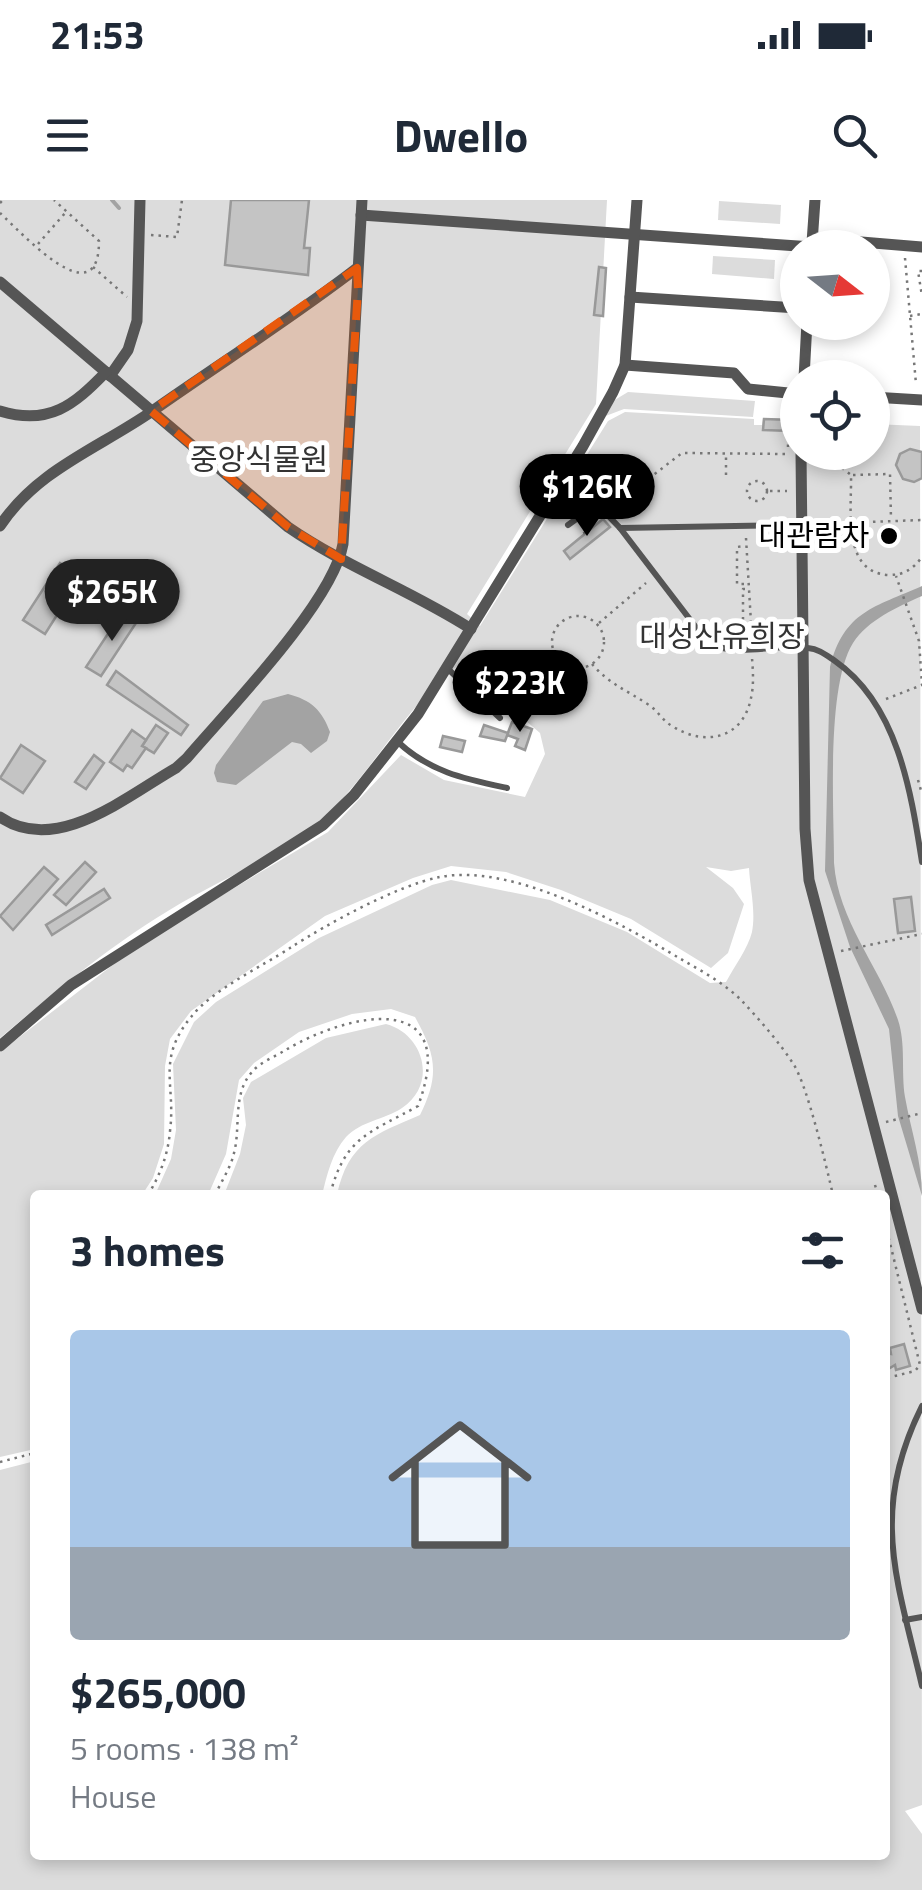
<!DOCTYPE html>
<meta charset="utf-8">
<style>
body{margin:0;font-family:"Titillium Web","Noto Sans KR",sans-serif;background:#f2f2f3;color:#1f2937;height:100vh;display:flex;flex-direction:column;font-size:38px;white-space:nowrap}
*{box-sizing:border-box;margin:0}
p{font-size:32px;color:#747a83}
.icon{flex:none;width:55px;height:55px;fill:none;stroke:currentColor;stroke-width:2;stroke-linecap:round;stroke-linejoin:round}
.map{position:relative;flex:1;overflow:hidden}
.side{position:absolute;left:30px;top:990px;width:860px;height:670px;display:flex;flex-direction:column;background:#fff;border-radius:10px;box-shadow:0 5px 15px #0003}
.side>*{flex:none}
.needle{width:65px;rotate:107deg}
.tools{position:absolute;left:780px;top:30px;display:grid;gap:20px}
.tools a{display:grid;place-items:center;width:110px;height:110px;border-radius:50%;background:#fff;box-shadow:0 5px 15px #0003;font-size:50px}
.price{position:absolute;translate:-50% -85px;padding:0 22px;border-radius:35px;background:#000;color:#fff;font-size:32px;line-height:65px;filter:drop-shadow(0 2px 5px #0008)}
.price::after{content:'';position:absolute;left:50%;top:60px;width:30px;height:22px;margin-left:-15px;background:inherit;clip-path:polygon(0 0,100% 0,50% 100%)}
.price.current{background:#222;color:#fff}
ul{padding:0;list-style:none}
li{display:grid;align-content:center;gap:20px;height:530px;padding:0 40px}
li+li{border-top:2px solid #e0e1e3}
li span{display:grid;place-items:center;height:310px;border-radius:10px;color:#555}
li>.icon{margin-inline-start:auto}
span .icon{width:180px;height:180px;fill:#fffc;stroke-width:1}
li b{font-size:42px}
h2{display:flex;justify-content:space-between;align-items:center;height:120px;padding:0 40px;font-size:42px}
.status{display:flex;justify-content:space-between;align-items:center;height:70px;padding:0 50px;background:#fff;direction:ltr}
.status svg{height:28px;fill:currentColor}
header{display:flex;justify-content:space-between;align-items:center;height:130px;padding:0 40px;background:#fff;font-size:45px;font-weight:700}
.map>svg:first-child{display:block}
</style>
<div class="status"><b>21:53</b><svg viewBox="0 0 49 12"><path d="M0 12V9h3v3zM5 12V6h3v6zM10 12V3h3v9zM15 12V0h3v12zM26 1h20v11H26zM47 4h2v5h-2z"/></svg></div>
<header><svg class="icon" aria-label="menu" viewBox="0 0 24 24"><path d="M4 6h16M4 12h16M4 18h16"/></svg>Dwello<svg class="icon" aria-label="search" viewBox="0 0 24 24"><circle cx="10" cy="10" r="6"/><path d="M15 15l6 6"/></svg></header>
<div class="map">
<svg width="922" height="1690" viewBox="0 0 922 1690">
<rect width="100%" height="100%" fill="#fff"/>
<g fill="#dcdcdc">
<path d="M0,0H607L596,204L467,414L480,426L608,221L625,212L754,219V225H762L763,218L797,219L798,252H872L873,224L920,226L922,1605L905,1611L922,1634V1690H0V1270L35,1261V1655H885V995H337C348,942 376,934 420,915C440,875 436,855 415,817L391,809L352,814L299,832L254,863L239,880L226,954L208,995H155L171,959L176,930L173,864L194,822L216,802L319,738L432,685L451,680L550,700L627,732L710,783L726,782C734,767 748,748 752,732C756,711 750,688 749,668L731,671L706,667L733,688L744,704L728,753L711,768L631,719L561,690L506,672L451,666L413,678L325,716L191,811L170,839L165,866L164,944L153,978L142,995H35V1249L0,1257V852L140,744L328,632L401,555L444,580L525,597L545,554L540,533L460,464C402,508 371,578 316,624C285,650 240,671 205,690C130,729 64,784 0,838Z"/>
<polygon points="719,1 781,5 780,24 718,20"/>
<polygon points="713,56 775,60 774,79 712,74"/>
<polygon points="628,192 755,201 753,217 624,209 603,217 613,201"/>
<path d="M386,824C424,834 438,884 402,908C384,920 361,921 346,937C332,953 327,975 322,995H224L240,954L246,925L243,898L251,882L326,838Z"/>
</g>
<g fill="#a3a3a3">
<path d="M922,386V396C897,407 868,420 853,443C826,486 834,610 834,663C838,721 880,767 898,820C906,844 901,872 905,897C911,931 922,961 922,996L898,916L889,829L850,747L825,671L830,467C844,411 875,407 922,386Z"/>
<path d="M288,494C311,500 322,510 330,532L327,541L311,553L301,544L292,542L236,585L217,582L214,573L216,565L263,501Z"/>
</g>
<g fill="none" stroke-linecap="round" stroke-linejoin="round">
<polyline stroke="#a3a3a3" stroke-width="4" points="112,0 119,8"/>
</g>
<g fill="#c4c4c4" stroke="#999" stroke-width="2.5">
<polygon points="231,0 309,0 304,48 310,48 308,75 225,65"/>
<polygon points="599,67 606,68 603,116 594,115"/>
<polygon points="764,219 791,220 791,231 763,230"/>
<polygon points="910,249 922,252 922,278 914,282 903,279 896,265 900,254"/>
<polygon points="603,319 610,327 570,359 564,351"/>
<polygon points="60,363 81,377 45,434 23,420"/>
<polygon points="164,379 176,383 168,411 156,408"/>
<polygon points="132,398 146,409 138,420 123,411"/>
<polygon points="123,411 138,420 101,476 86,467"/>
<polygon points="116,471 188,525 181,535 107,485"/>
<polygon points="512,522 532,529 525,550 515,546 518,539 507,535"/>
<polygon points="156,525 168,533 154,553 142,546"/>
<polygon points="484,525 508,533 505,541 480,536"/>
<polygon points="132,530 146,540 142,546 146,548 132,568 127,565 123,571 110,562"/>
<polygon points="443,536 465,541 462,552 440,547"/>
<polygon points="21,545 45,561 23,593 0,578"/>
<polygon points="94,555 104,563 86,589 75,582"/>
<polygon points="85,662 96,672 66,705 54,695"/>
<polygon points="44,667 58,679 13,730 0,716"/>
<polygon points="104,689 110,698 52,735 46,725"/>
<polygon points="911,697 915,731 898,733 894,699"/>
<polygon points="904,1144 910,1166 896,1170 895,1165 885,1171 885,1153 891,1154 890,1148"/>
</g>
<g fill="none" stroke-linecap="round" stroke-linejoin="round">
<g stroke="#777" stroke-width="2.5" stroke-dasharray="2.5 5" stroke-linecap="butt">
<polyline points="0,3 3,0"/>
<path d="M0,13C20,31 99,119 99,41L54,0"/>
<polyline points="151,35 177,37 182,0"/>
<polyline points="38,44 66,12"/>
<polyline points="905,58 916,184"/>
<polyline points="93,67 127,97"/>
<polyline points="922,71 918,71 922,96"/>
<polyline points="910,116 922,114"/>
<polyline points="788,247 788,238 798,238"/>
<path d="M813,263L838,265L851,275C852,308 841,373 889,375C904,375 913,369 922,357"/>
<polyline points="726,275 726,255"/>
<polyline points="853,275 890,274 891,319"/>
<circle cx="757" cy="291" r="10"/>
<polyline points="770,291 787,291"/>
<polyline points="613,306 682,253 787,254"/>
<polyline points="813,324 922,320"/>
<polyline points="585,334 582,329 598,317"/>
<polyline points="746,338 752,440"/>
<polyline points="744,384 737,384 737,347 745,346"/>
<polyline points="745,389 743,389 743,427 750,427"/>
<circle cx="578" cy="442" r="26"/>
<polyline points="599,423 646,383"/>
<path d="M592,464C609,484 628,491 649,505C658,511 663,521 672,526C705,547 743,539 751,498C754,485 753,471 752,458"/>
<polyline points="886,499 922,485 919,441 896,376"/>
<polyline points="918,580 922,594"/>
<polyline points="841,751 922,734"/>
<polyline points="886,922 922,913"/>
<polyline points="875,985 878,995"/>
<path d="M148,995C160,975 168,955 170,931C176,884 156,860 191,817C212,790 261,767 290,748C327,724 398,685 440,677C512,663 619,722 679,758C700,770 724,783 741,800C759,819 780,843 794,865C808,888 826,965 833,995"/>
<path d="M215,995C221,982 231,967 234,953C241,927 232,894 252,872C259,863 274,857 284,851C348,812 462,788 418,906C370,933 345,936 330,995"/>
<polyline points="885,1023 920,1165 915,1171 887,1178"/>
<polyline points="0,1262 35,1253"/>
</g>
<g stroke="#555" stroke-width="6">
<polyline points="568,325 597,304 620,328 801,325"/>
<path d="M620,328L708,443C737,458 777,443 808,448C819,449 826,455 835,461C898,505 911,592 922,662"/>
<polyline points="447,468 500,518"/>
<path d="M398,542C430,572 465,579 507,588"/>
<path d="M922,1206C869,1312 897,1379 922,1486"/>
<polyline points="905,1420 922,1417"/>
</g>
<g stroke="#555" stroke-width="11">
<polyline points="361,15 812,47"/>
<polyline points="813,38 922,47"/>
<polyline points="812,43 815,0"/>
<path d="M0,82L288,327C346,367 412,391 471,429"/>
<polyline points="630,97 798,108"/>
<polyline points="625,165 734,173 748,189 798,194"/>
<polyline points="110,176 128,150 137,121 140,0"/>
<polyline points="804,178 807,122"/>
<polyline points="872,197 922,200"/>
<path d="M0,211C49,226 74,205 106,172"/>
<polyline points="801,252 805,629 809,680 922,1109"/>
<path d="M0,326C37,270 97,249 151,212C219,164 291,119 357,68"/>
<path d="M0,617C56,656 127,596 176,568L187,558C228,510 333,402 343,344L362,0"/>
<polyline points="0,846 71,785 323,625 354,595 418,514 583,246 613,192 625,165 637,0"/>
</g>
</g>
<path fill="#e8590c" fill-opacity="0.2" stroke="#e8590c" stroke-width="8" stroke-dasharray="20 12" stroke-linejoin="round" d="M357,68L358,89L341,359L288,327L151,211Z"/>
<circle fill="#000" stroke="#fff" stroke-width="4" cx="889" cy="336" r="10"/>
<g text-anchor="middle" stroke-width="10" stroke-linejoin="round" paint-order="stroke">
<g font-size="30" fill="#333" stroke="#fff">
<text x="259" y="270">중앙식물원</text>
<text x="722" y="447">대성산유희장</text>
</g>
<g font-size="30" fill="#000" stroke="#fff" text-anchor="end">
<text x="869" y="346">대관람차</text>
</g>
</g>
</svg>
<div class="tools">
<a><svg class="needle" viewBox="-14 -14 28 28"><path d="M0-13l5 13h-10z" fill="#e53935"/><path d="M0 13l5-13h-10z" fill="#747a83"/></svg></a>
<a><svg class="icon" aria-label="locate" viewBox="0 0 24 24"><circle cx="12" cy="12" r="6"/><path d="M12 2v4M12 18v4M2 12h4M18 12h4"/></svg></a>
</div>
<b class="price" style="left:587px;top:339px">$126K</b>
<b class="price current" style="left:112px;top:444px">$265K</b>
<b class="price" style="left:520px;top:535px">$223K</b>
<section class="side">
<h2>3 homes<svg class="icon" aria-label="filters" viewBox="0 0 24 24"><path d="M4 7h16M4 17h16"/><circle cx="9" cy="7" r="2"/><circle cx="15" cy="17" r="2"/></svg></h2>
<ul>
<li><span style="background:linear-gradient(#a9c7e8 70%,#9aa5b1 0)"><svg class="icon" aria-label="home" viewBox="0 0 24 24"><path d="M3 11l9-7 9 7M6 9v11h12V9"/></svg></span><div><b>$265,000</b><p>5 rooms · 138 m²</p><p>House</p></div></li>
</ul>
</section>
</div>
